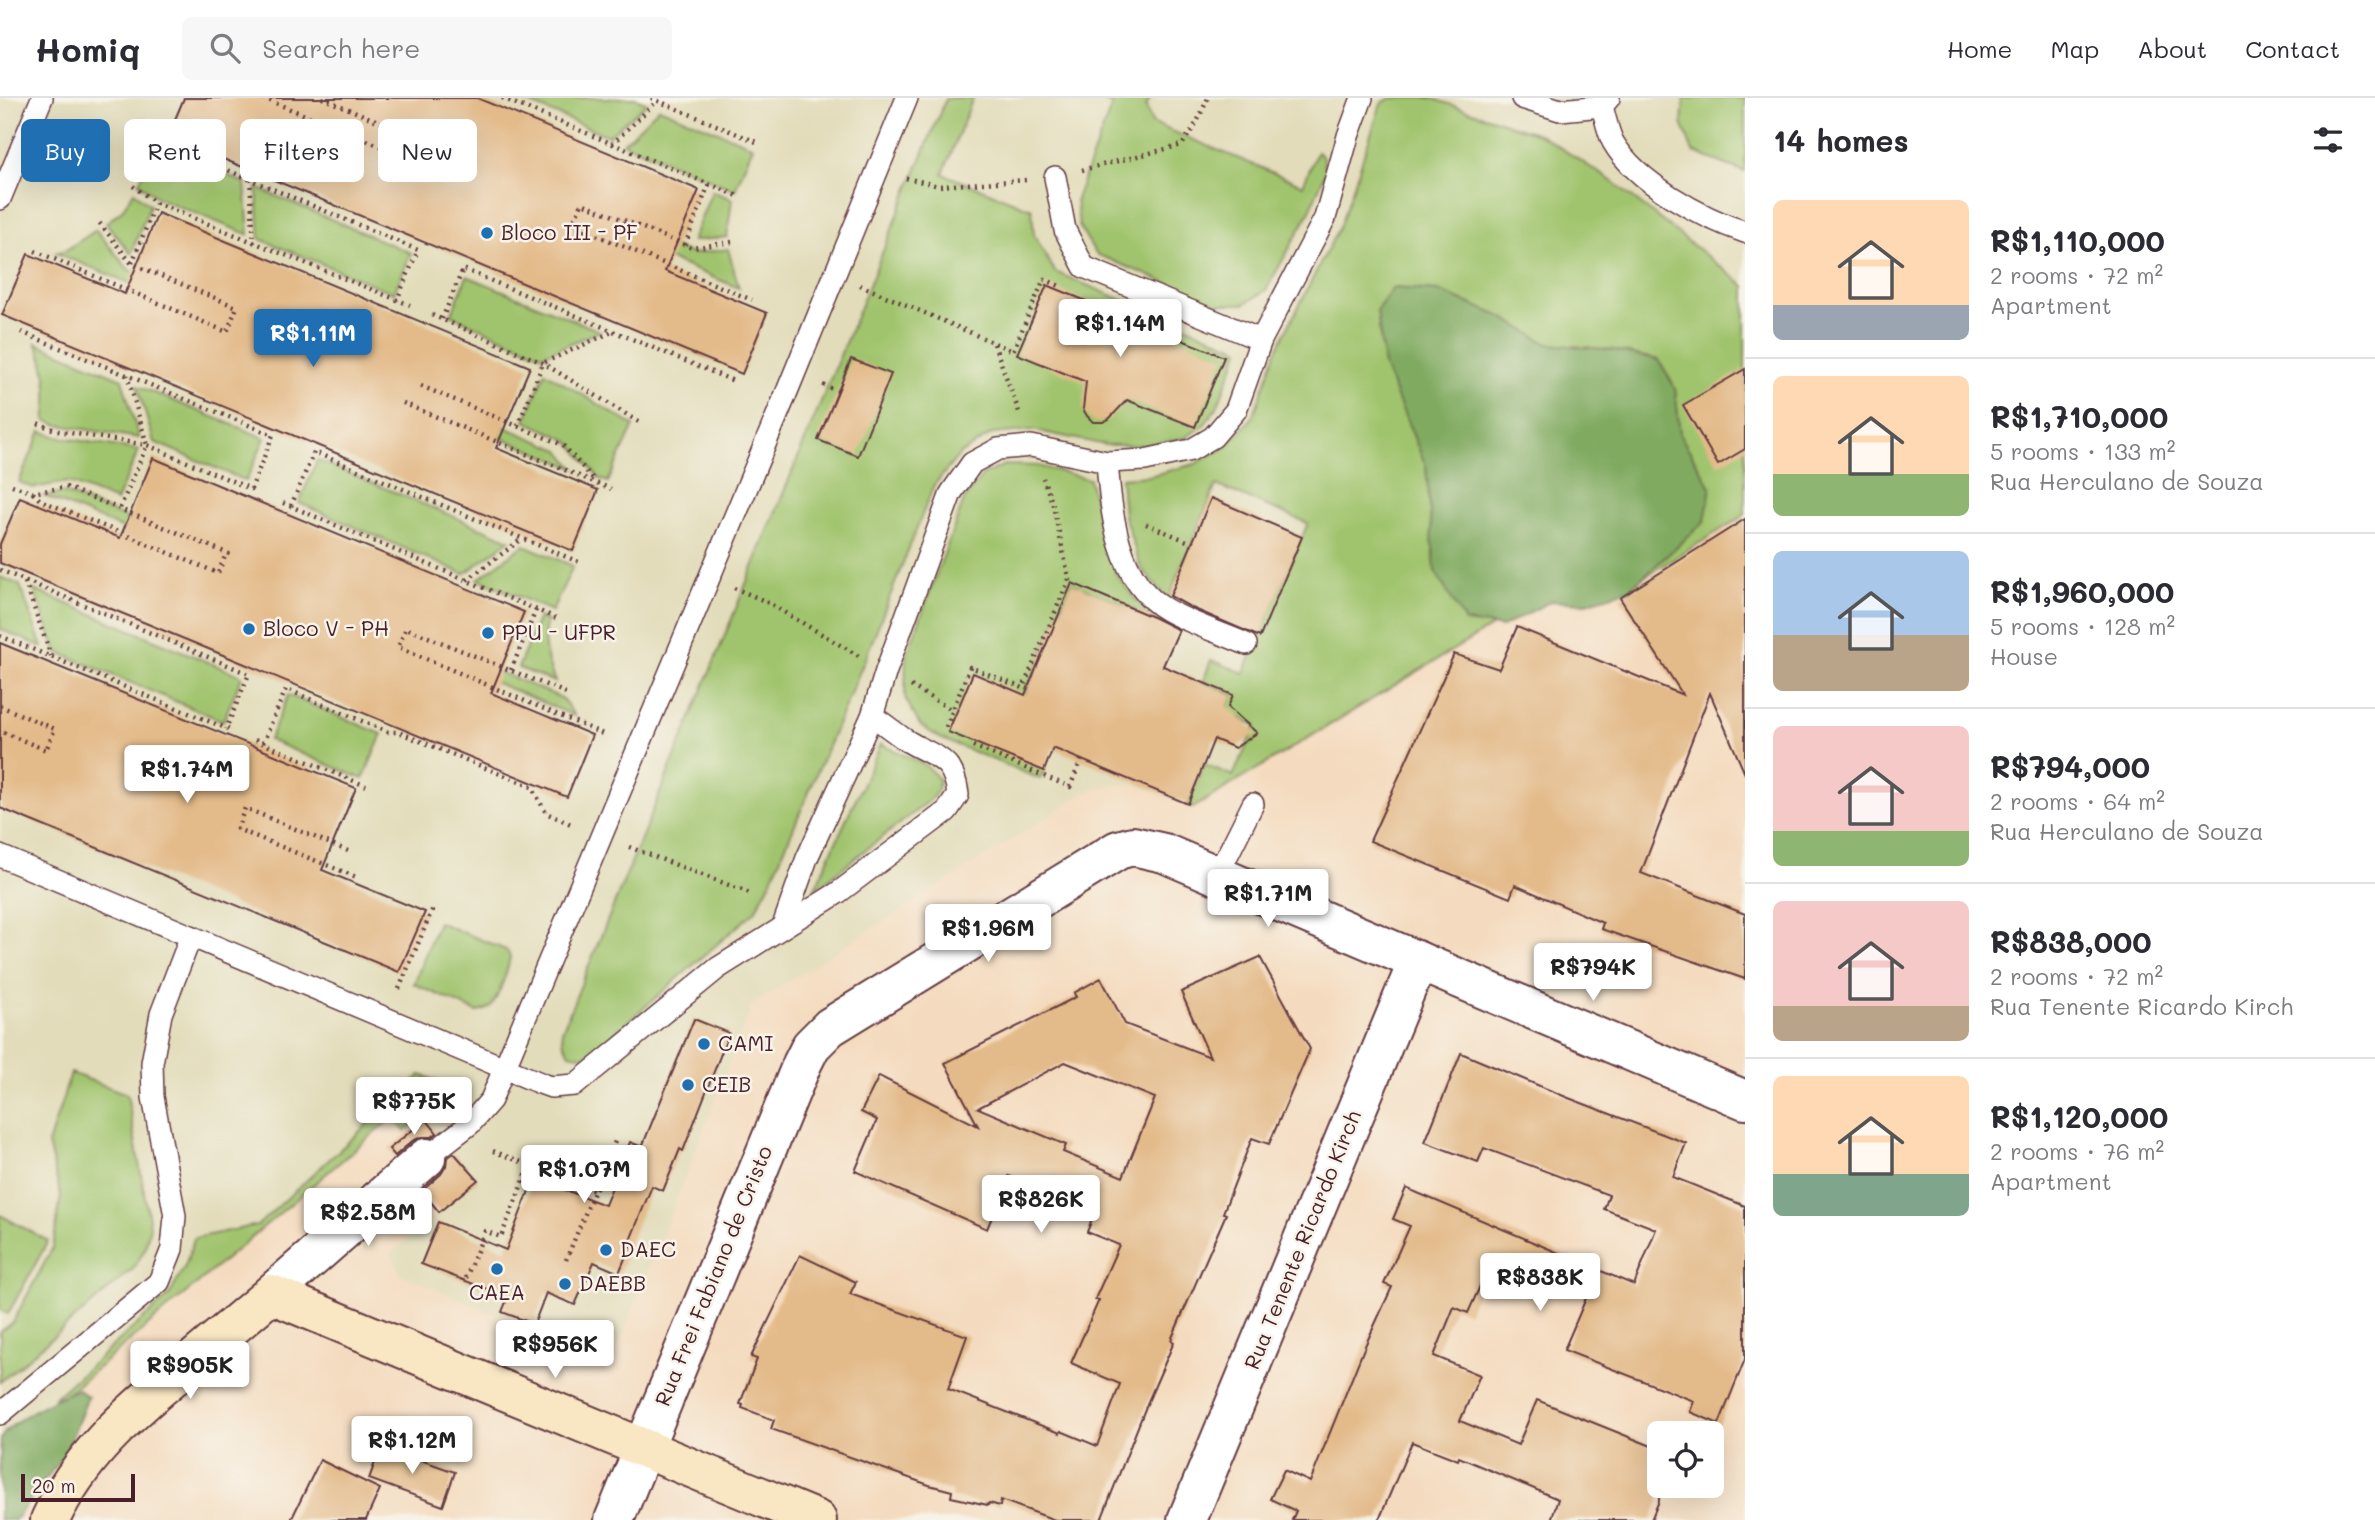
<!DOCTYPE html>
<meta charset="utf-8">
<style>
body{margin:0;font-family:Mali,sans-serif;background:#f7f7f7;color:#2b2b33;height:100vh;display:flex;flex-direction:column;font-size:26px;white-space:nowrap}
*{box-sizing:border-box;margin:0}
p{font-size:23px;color:#7c7c81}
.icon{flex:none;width:38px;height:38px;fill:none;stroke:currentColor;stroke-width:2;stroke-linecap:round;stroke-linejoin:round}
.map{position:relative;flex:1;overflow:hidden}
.side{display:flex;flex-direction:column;background:#fff;width:630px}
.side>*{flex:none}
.banner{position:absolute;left:21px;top:21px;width:665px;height:63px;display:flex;gap:14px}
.buttons{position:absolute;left:1647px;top:1323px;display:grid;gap:14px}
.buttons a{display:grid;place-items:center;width:77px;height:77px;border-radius:10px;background:#fff;box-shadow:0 7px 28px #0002;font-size:35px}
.scale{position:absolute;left:21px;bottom:18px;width:114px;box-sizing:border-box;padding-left:7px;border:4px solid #4a1f2b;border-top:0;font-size:19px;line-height:24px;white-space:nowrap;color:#4a1f2b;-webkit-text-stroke:5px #f7f3e8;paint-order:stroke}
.price{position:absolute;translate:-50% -60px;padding:0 16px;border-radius:7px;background:#fff;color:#222;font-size:23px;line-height:46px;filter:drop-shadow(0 2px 4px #0008)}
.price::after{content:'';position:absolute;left:50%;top:42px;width:21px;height:16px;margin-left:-10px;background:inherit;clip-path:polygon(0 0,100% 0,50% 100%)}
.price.current{background:#1f6fb2;color:#fff}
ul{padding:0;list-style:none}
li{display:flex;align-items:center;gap:21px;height:175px;padding:0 28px}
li+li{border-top:2px solid #e1e1e2}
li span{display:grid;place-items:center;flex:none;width:196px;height:140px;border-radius:10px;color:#555}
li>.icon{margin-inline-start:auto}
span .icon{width:84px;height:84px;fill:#fffc;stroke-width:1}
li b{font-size:30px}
h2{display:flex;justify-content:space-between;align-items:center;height:84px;padding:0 28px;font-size:30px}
.pill{padding:0 24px;border-radius:10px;background:#fff;box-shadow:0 7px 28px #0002;font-size:24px;line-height:63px}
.pill.current{background:#1f6fb2;color:#fff}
header{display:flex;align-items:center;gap:42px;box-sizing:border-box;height:98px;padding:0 35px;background:#fff;border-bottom:2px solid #e1e1e2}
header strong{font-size:33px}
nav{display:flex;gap:38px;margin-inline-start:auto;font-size:24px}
.search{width:490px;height:63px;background:#f7f7f7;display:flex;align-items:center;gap:18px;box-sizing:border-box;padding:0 24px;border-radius:10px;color:#7c7c81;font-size:26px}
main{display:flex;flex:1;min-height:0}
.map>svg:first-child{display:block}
</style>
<header>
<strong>Homiq</strong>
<div class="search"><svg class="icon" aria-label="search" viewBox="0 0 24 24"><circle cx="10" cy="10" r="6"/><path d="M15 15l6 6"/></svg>Search here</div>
<nav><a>Home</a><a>Map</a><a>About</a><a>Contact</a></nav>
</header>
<main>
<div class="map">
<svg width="1745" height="1422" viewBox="0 0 1745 1422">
<rect width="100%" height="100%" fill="#f7f3e8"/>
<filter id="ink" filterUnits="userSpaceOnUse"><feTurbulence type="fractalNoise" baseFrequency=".0143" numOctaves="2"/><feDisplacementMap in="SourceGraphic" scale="14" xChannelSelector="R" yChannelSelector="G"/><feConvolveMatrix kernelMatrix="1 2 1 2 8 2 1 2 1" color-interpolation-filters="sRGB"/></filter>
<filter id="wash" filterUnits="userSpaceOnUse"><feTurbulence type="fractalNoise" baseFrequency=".00686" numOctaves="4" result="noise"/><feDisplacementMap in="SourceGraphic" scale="28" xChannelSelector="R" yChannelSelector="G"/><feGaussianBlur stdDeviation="1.57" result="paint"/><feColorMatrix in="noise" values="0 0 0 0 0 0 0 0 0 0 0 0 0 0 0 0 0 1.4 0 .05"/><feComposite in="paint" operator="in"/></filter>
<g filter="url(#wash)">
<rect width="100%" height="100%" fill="#f4dbbf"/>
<polygon fill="#e2dcba" points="0,0 1745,0 1745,417 1590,469 1193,710 1136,687 1118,686 1086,694 752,907 612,1265 401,1176 391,1155 459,1098 393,1019 18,1337 0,1383"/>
<g fill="#a0c46d" stroke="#75724c" stroke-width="2">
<polygon points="517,0 636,0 647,5 608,38"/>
<polygon points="946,0 973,0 943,76 1032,111 1034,137 1055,174 1240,251 1217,309 1204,327 1185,340 1145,347 1106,347 1033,332 992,336 960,356 934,387 865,561 771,783 755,813 598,950 583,958 570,955 563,944 562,933"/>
<polygon points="1097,0 1150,0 1146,9 1152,25 1303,87 1317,54 1323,59 1326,73 1309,115 1266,192 1244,206 1218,206 1096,156 1079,128 1076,101 1112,7"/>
<polygon points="1390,0 1431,0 1541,37 1610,82 1745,188 1745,417 1641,481 1711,389 1680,337 1675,290 1615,252 1548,246 1502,219 1438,193 1393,190 1377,212 1384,267 1426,368 1435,473 1494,527 1193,710 1187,708 1204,666 1233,678 1256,627 1226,614 1233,596 1203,584 1211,562 1244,575 1308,425 1216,387 1168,501 1141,470 1124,417 1121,380 1149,378 1195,366 1227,348 1253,319 1278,249 1341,125 1381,6"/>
<polygon points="1684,0 1745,0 1745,74 1693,54 1682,25"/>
<polygon points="659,10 753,48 735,92 623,45"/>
<polygon points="155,47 245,85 249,137 158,100 139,85"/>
<polygon points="257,90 411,155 394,195 260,141"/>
<polygon points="712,93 732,101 727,139 692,143"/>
<polygon points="134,94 150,107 131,156 106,125 121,113"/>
<polygon points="586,114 692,156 728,151 739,190 582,125"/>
<polygon points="96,132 129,172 229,213 224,224 56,155 66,152"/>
<polygon points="467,178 600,233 542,257 451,217"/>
<path d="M36,245L122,281L139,340L59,327L45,322C50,299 47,266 36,245Z"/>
<polygon points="545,274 634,328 608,384 600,381 568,342 525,323"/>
<polygon points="137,288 265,340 246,383 154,344"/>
<polygon points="418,293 560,352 574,370 405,300"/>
<polygon points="41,333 57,339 139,352 116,403 68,384 33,390 19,384"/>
<polygon points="317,362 510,442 464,476 299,405"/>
<polygon points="1004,367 1038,368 1089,381 1116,476 1136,502 1160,522 1072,485 1025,597 1044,673 1040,681 940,640 920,627 905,600 906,559 964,402 983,377"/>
<polygon points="65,395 219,458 215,469 44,398"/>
<polygon points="524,447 573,468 552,513 478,481"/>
<polygon points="0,479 20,487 42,549 0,531"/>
<polygon points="34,492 242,578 223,623 57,554"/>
<path d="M539,519L547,523C540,543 548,565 555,584L518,570Z"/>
<polygon points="410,537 562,600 575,618 406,547"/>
<polygon points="288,597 382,636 363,681 269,642"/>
<polygon points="881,646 925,667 939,681 938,692 930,702 814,792"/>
<path d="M438,824L506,852L510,858C509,870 499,897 492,907C488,912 483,913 477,914L414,886Z"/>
<polygon points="71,975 127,996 150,1128 145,1151 134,1170 0,1284 0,1234 13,1224 53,1149 61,1098 48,1046"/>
<path d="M421,977C432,981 443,984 447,996L405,1033L393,1019L67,1296L53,1301L169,1198L186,1166L194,1140L258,1127Z"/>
<polygon points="0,1117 48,1143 8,1216 0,1212"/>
</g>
<g fill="#80aa60" stroke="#656446" stroke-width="2">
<polygon points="1393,190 1438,193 1502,219 1548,246 1615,252 1659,262 1675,290 1680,337 1711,389 1705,423 1629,492 1586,505 1551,503 1502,529 1465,524 1435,473 1426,368 1384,268 1377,212"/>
<path d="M78,1291L88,1299L66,1354L15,1422H0C0,1408 0,1350 1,1341C9,1322 59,1299 78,1291Z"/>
</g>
<g id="blocks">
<g fill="#e3ba89" fill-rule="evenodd">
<polygon points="184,0 477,0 699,92 665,173 767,215 742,276 168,38"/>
<polygon points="158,115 530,269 496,350 598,392 573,453 2,217 28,156 125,196"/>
<polygon points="1047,187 1224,259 1195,329 1127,302 1109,321 1103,324 1093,324 1087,318 1083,311 1086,284 1017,256"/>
<polygon points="851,261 891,276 858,358 818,342"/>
<polygon points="1745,271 1745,351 1718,367 1683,307"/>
<polygon points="153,360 524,514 491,595 592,637 567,699 0,465 0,446 20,399 120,440"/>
<polygon points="1211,400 1302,439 1260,539 1192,510 1170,498"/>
<polygon points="1745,421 1745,676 1710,595 1641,775 1745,816 1745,881 1601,831 1603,825 1515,787 1510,800 1370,743 1454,556 1499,571 1517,529 1683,597 1620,500"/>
<polygon points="1072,485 1155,520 1179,532 1163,568 1233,597 1228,609 1257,635 1235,650 1214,641 1188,706 1053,650 1044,673 948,634 973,575 1025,597"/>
<polygon points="0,545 356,690 322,772 425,814 399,874 0,710"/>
<path d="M1260,859L1310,951L1269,1046L1252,1040L1223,1115L1226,1116L1171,1242L1174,1244L1147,1306L1101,1422H1055L1001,1402L1000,1408L989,1405L988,1407L951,1399L952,1393L929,1387L771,1331L774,1322L742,1310L743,1307L740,1306L757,1261L751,1259L800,1157L856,1184L850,1196L967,1238L948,1291L1060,1335L1061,1333L1097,1348L1120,1286L1071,1265L1099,1202L1095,1201L1119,1147L1087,1134L1095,1114L1009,1078L987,1131L855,1073L877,1022L861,1014L879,978L978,1028L945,965L1076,899L1074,895L1101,880L1125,926L1210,959L1181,894ZM1065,964L1155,1000L1123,1079L1063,1054L1066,1047L978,1010Z"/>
<polygon points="694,921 729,935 683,1053 680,1051 663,1093 652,1088 629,1145 631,1146 619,1175 594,1164 575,1207 546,1195 534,1226 502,1214 508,1199 421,1166 438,1124 506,1152 534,1080 605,1107 630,1044 642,1049"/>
<polygon points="1461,955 1566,999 1686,1045 1673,1079 1745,1108 1745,1261 1719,1326 1690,1314 1694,1303 1564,1252 1587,1198 1493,1159 1468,1215 1454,1209 1434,1258 1480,1277 1460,1323 1518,1347 1537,1302 1659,1351 1659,1403 1651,1422 1551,1422 1558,1401 1459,1359 1458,1362 1412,1344 1379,1422 1292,1422 1296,1413 1270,1401 1284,1372 1310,1384 1365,1248 1392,1189 1384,1186 1410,1128 1393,1121 1406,1090 1634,1187 1656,1131 1604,1111 1609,1097 1484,1050 1478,1064 1425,1044"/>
<polygon points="426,1021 437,1035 432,1039 421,1039 412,1043 395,1058 389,1051"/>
<polygon points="454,1055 478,1082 439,1114 422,1093 441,1076 446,1068 447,1060"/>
<polygon points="381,1348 455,1374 443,1408 369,1381"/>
<polygon points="320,1362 380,1391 366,1422 291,1422"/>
</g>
</g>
</g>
<g filter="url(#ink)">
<use href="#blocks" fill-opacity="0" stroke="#643b41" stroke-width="2"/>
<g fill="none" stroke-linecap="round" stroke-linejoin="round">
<g stroke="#643b41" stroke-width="24">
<g id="lane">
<polyline points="1522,0 1560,12 1602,8 1609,0"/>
<path d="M1602,8C1605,19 1608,34 1613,44C1636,84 1702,120 1745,134"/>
<polyline points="0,101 42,0"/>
<polyline points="1261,242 1325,120 1348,38 1362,0"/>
<path d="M1107,364C1111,414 1117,484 1167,512C1192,526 1221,535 1246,546"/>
<path d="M0,758L540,985L551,989L575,987L718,870L839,794L947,713L958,697C954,660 937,660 909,644C896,636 885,626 872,618"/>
<polyline points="1217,778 1253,706"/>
<polyline points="783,828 807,760 872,618 886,573 951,395 972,365 998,351 1031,348 1107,364 1145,362 1191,352 1213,339 1236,312 1261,242 1084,169 1065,132 1055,79"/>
<polyline points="426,1060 470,1026 491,1002 786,296 907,0"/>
<polyline points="0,1316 159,1184 172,1151 175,1118 153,999 152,965 161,916 191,838"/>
</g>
</g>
<g stroke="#643b41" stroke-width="42">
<g id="street">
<polyline points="271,1196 426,1060"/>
<polyline points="614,1422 802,966 811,948 830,929 1118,752 1133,748 1164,755 1745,1002"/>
<polyline points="1187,1422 1418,863"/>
</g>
</g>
<g stroke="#643b41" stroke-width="42">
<path id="secondary" d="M50,1422C79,1359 128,1316 180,1273C210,1247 241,1222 271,1196L817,1422"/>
</g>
<g stroke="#643b41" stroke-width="4.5" stroke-dasharray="2 5" stroke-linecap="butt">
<polyline points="263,0 391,52 400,32"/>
<polyline points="322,0 409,36"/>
<polyline points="502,0 738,98"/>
<polyline points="651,0 759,45"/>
<polyline points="151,40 418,152 397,202"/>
<polyline points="612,46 657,3"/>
<polyline points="1082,72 1182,47 1197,24 1208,0"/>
<polyline points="906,80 939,88 1026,82"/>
<polyline points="250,81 254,145"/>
<polyline points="133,88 156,105 410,207"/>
<polyline points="732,144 692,150 582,105 572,127 752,202"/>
<polyline points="685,147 709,86"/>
<polyline points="35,153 227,234 237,209 132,166 98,123"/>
<polyline points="132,165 156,105"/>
<polyline points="860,187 1013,253 1044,181 1062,189"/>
<polyline points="432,217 543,265 642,326"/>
<polyline points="442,221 463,171 736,284"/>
<polyline points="21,234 273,337 251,391 147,347 58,333 37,325"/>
<polyline points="994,246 1019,314"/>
<polyline points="823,287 838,293"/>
<polyline points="421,288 563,347 595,383"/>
<polyline points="403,305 611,391"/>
<polyline points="518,328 543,265 614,233"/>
<polyline points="12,387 33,395 66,389 234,458"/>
<polyline points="33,395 40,402 218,475 226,456"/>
<polyline points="283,405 556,520"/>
<polyline points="291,408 314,354 579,464"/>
<polyline points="120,410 147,347 127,277"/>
<polyline points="1146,426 1192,445"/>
<polyline points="0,472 249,576 226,631"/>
<polyline points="467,482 523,440"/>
<polyline points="25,484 51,558"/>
<polyline points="734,490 765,503 859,558"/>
<polyline points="0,538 233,633"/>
<polyline points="511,572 536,512"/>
<polyline points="911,588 952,612"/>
<polyline points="566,595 406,530 398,549 603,636"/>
<polyline points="0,608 55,631 46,652 0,633"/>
<polyline points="946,629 970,569 1023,590 1069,481 1053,407 1043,380"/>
<polyline points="255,642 366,688"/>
<polyline points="263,645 286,591 388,634 398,634 532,689 546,715 571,726"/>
<polyline points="973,648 1070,689 1081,662"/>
<polyline points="629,749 750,795"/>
<polyline points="348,753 245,710 237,731 359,780"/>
<polyline points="399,891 433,810"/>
<polyline points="493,1053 595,1093"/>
<polyline points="566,1162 616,1041"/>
<polyline points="466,1180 485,1133 501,1139 530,1067"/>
</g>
<use href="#lane" stroke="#fff" stroke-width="21"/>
<use href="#street" stroke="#fff" stroke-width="38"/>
<use href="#secondary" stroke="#f9e7c3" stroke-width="38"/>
</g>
</g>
<g fill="#1f6fb2" stroke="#f7f3e8" stroke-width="2.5">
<circle cx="487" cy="135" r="7"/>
<circle cx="249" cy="531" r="7"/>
<circle cx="488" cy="535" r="7"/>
<circle cx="704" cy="946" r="7"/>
<circle cx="688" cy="987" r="7"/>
<circle cx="606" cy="1152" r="7"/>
<circle cx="497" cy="1171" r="7"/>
<circle cx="565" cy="1186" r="7"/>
</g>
<g text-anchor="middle" stroke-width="5" stroke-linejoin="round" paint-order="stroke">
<g font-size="21" fill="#4a1f2b" stroke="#f7f3e8" text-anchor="start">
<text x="501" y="142">Bloco III - PF</text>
<text x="263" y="538">Bloco V - PH</text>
<text x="502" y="542">PPU - UFPR</text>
<text x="718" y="953">CAMI</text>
<text x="702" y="994">CEIB</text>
<text x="620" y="1159">DAEC</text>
<text x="579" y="1193">DAEBB</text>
<text x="497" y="1202" text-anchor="middle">CAEA</text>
</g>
<g font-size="21" fill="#4a1f2b" stroke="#f7f3e8">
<text transform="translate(1303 1142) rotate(-68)" y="7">Rua Tenente Ricardo Kirch</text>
<text transform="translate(714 1178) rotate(-68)" y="7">Rua Frei Fabiano de Cristo</text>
</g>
</g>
</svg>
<div class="buttons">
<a><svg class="icon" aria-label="locate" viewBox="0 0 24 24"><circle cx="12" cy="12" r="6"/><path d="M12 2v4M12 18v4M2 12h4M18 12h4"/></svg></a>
</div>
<div class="scale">20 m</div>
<b class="price" style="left:1120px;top:261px">R$1.14M</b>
<b class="price current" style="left:313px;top:271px">R$1.11M</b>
<b class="price" style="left:187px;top:707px">R$1.74M</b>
<b class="price" style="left:1268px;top:831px">R$1.71M</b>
<b class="price" style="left:988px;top:866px">R$1.96M</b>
<b class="price" style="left:1593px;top:905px">R$794K</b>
<b class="price" style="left:414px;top:1039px">R$775K</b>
<b class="price" style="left:584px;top:1107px">R$1.07M</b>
<b class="price" style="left:1041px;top:1137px">R$826K</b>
<b class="price" style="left:368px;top:1150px">R$2.58M</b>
<b class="price" style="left:1540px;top:1215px">R$838K</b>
<b class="price" style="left:555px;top:1282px">R$956K</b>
<b class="price" style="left:190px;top:1303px">R$905K</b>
<b class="price" style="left:412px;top:1378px">R$1.12M</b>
<div class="banner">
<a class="pill current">Buy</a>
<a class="pill">Rent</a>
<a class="pill">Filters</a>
<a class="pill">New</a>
</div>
</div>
<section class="side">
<h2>14 homes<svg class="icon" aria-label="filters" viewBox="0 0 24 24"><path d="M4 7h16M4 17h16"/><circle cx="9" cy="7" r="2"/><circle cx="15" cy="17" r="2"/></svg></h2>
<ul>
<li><span style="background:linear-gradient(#ffd9b3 75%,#9aa5b1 0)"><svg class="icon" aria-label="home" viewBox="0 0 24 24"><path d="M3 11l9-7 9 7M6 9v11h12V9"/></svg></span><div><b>R$1,110,000</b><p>2 rooms · 72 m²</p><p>Apartment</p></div></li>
<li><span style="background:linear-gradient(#ffd9b3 70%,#8fb573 0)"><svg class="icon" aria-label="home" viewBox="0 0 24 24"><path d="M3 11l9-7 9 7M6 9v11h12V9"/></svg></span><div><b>R$1,710,000</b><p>5 rooms · 133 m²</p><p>Rua Herculano de Souza</p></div></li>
<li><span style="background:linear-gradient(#a9c7e8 60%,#b9a48a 0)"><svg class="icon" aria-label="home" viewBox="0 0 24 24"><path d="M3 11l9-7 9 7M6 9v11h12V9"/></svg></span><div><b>R$1,960,000</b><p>5 rooms · 128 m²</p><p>House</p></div></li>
<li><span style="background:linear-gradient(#f6c9c9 75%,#8fb573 0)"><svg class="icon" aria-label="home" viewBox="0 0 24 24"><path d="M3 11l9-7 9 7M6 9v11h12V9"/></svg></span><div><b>R$794,000</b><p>2 rooms · 64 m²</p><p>Rua Herculano de Souza</p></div></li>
<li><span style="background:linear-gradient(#f6c9c9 75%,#b9a48a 0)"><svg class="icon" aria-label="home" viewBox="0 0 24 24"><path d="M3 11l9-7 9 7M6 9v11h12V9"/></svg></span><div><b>R$838,000</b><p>2 rooms · 72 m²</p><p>Rua Tenente Ricardo Kirch</p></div></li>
<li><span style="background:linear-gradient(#ffd9b3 70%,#7fa58c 0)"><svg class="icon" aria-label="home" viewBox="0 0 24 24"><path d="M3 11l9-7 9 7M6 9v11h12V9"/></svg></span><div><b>R$1,120,000</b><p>2 rooms · 76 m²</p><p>Apartment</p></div></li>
</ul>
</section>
</main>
